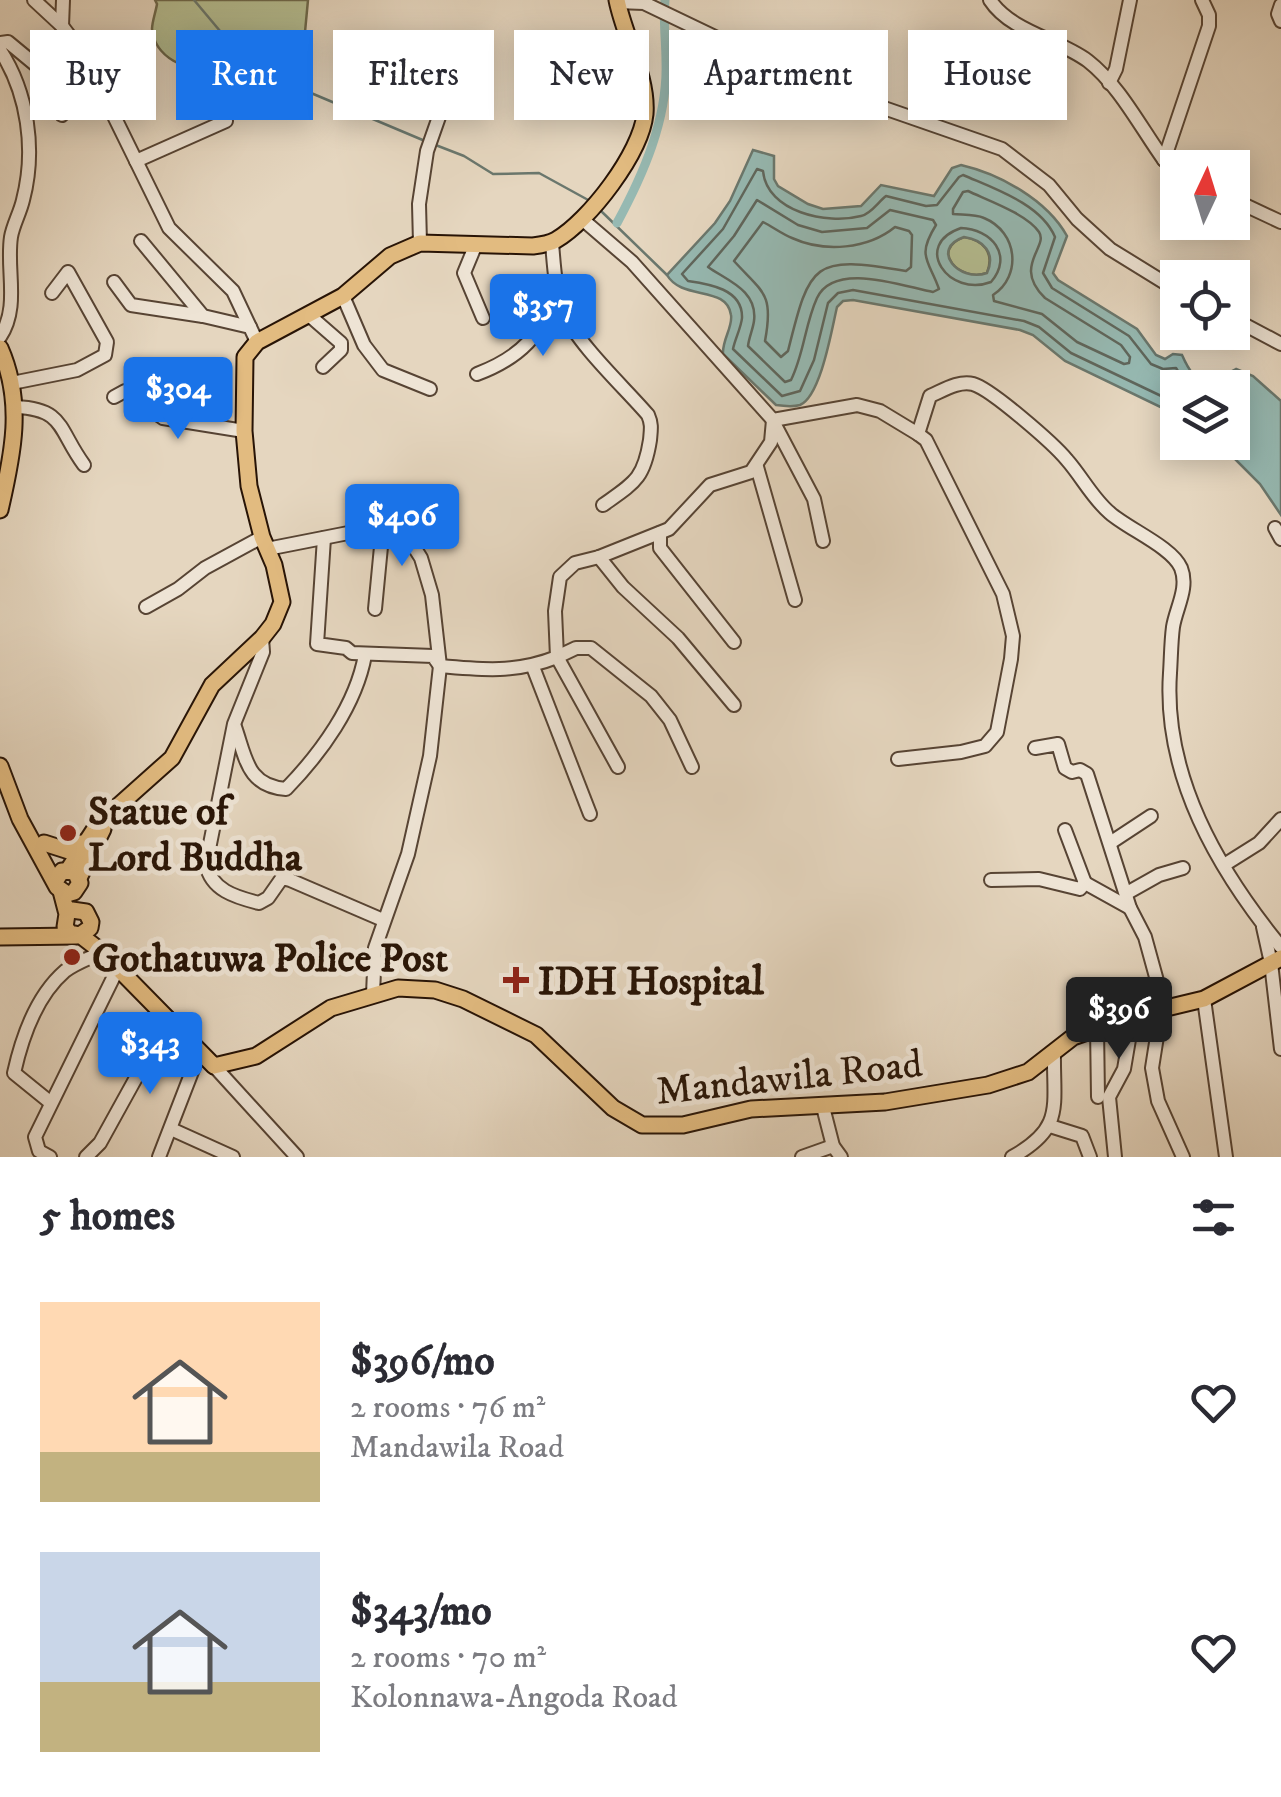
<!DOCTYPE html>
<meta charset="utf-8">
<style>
body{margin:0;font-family:"IM FELL DW Pica",serif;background:#f2f2f3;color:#2b2b33;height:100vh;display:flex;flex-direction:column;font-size:38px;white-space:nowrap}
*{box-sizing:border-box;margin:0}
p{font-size:32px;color:#7c7c81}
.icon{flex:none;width:55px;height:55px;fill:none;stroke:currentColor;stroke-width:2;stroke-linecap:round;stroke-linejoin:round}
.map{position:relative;height:1157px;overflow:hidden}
.details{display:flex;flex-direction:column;background:#fff;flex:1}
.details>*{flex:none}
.top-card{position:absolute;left:30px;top:30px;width:1222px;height:90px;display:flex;gap:20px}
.needle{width:65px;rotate:4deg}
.controls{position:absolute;left:1160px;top:150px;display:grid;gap:20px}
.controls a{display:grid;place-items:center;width:90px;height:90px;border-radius:0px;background:#fff;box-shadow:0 5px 25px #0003;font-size:50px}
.price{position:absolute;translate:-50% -85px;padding:0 22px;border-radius:10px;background:#1a73e8;color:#fff;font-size:32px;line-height:65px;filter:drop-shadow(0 2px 5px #0008)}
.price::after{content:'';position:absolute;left:50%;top:60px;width:30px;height:22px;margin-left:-15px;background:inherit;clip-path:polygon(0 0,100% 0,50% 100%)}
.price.current{background:#222;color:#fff}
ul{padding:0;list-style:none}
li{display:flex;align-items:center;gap:30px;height:250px;padding:0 40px}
li span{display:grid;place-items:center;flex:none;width:280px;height:200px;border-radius:0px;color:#555}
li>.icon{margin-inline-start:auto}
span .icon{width:120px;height:120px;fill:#fffc;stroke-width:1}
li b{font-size:42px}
h2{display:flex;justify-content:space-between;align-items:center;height:120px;padding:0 40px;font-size:42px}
.tag{padding:0 35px;border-radius:0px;background:#fff;box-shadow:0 5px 25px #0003;font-size:35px;line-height:90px}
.tag.current{background:#1a73e8;color:#fff}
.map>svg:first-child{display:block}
</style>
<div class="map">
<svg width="1281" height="1157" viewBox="0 0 1281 1157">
<rect width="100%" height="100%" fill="#e5d6bf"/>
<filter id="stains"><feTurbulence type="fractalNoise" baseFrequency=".002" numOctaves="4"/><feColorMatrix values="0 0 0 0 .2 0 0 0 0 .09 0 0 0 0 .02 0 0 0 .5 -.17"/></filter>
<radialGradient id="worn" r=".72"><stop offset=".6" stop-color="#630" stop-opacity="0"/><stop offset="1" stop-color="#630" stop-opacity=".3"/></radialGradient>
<g fill="#b5be92" stroke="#6e694c" stroke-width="2.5">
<path d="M155,0H308L302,64C282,83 255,75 232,67L215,76C190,69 155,61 152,29C152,22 156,11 157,4Z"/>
<path d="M964,237C983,240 995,252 987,273C960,283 929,250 964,237Z"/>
</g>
<path fill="#96b9b2" stroke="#6a776d" stroke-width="2.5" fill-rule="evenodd" d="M753,150L774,156V179L778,186L808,204L823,209L861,206L881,185L934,196L952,168L961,165C1000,174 1047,200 1067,236L1053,273L1058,280L1137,329L1156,355L1165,359L1173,354L1182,355C1197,389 1207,384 1236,369L1253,376L1281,401V515L1260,484L1219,443L1232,442V388H1178L1177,415L1065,361L1033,335L1020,330L853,300L843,301L837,307C832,328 821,396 800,405C793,407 783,406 776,405L723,354C722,340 733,327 731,315C727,285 682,301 667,275L715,223L730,201ZM964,237C984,240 996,253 987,273C959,283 929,249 964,237Z"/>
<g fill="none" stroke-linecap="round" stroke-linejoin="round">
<g stroke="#5f665c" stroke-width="2.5">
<path d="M968,191C987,200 1027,214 1039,232C1049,247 1012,266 1045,298L1121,345L1130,357L1129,363L1124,364L1077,342L1042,314L994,301L993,295C1022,276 1018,232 984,218C975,214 963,215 953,214V209L963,192Z"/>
<path d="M757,200L798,225L822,232L867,228L890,210L933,220L936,225C916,257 929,260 939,289L933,292C902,286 834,261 817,298C805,324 804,354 791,380L785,382L748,346C749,337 753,329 754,321C758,290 726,280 708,267L734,236Z"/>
<path d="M763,222C773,227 782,234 792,238C825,253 868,249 895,227L909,231L912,235L911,267L906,271C813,255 810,262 788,351L781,357L765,341C774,293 763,293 734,261Z"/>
<path d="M961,228C991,229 1014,255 991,282C949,298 911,245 961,228Z"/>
<path d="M1178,404L1071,353L1039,327L1024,321L853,290L838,293L828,303L814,360L800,391L782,396L733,349C735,339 741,328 742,318C743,289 709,284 688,281L682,274L723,229L757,169L763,171C767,212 827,225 861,216C871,214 878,202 886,196L926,206L937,205L959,177L963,175C995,189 1041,204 1055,237L1043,273L1052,288L1129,336L1151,364L1163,369L1176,368L1183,379L1194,388"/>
</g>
<g stroke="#6a776d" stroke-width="2.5">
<polyline points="194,0 246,62 279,83 311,93 425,141"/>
<polyline points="433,144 464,156 493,174 539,173 590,201"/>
<polyline points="600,210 667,275"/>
</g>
<path stroke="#96b9b2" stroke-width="9" d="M617,223C643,175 668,119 666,62C666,41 663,21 665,0"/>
<g stroke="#574434" stroke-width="16">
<g id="minor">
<polyline points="34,0 62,26 84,55 169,228 233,291 250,327"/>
<path d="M990,0C1011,32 1059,39 1088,61C1119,85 1141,128 1164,160L1178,172"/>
<polyline points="617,2 644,3 744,51 818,70 829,86 861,100 1002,149 1049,185 1077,219 1110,249 1178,291"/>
<polyline points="1281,5 1278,14 1281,21"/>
<polyline points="62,26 63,0"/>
<polyline points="0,43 8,42 37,66 62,115"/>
<path d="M0,50C28,93 36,150 23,200C20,213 13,225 11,237C6,270 20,307 0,337"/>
<polyline points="1109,83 1116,69 1130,0"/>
<polyline points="1164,160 1209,26 1209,15 1202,0"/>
<polyline points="136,161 226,121"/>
<polyline points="1232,199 1281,222"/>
<path d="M582,219L632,262L773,420L857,405L880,411L918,434L930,396C942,391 959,380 973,384C991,389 1054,444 1067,460C1082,477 1093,499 1110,513C1128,529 1172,547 1181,568C1189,588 1176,608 1173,627C1171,642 1171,658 1170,673C1163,776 1218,870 1281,947"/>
<polyline points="141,241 203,316 250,327 257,342"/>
<polyline points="420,243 419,204 427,151 440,114"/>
<path d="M552,243C554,266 555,291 564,312C577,344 625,388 648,415C652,424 651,429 650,440C644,479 634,483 603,505"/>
<polyline points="476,244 464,273 483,318"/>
<polyline points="114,282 131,305 203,316"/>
<polyline points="343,296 364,345 383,370 430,389"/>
<polyline points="310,316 341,343 341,350 323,367"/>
<polyline points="1232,318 1281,344"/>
<path d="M477,374C522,357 540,335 559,291"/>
<polyline points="12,383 77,370 105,355 107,342 68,272 52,293"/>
<polyline points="114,397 125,391 163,418 244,431"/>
<path d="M16,407C65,409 58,430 84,465"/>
<polyline points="774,423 814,499 823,541"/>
<polyline points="757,467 795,600"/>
<polyline points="1275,528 1281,539"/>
<polyline points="660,533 660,548 734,642"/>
<path d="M324,538L317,644L346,648L352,653L433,656L440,666C483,670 517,673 557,657L555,611L560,577L575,563L599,557L669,529L710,485L751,472L771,442L773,420"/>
<polyline points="267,549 399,523 421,558 432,595 440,666 430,756 408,854 375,948 373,994"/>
<polyline points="599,557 623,587 678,638 734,705"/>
<polyline points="146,607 178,589 205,568 262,537"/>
<polyline points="375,609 383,526"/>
<path d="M262,638L263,652L234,724L206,864C211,890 235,897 259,903L268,898L282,878L290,880L383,920"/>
<polyline points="533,667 590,814"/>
<path d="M235,727C246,758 247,786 286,789C321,753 356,705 365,655"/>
<polyline points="1035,748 1058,744 1065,768 1072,772 1080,770 1087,774 1130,908 1145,937 1159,988 1161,1011 1152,1068 1158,1101 1183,1157"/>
<polyline points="898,759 961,752 985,746 997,732 1011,659 1013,636 1003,594 926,440 918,434"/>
<polyline points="618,767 557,657 576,648 591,648 651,696 670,720 692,767"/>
<polyline points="1065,830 1085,883"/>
<polyline points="1110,843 1151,816"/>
<polyline points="1224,865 1259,843 1281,819"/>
<polyline points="991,880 1039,879 1080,889 1085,883 1130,908"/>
<polyline points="1127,893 1159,875 1183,868"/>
<polyline points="1263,927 1271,963 1281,1049"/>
<polyline points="1204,999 1226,1157"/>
<polyline points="1097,1027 1098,1097"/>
<polyline points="214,1066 297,1157"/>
<path d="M51,1103L14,1073C22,1037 36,996 65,971C75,963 90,958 102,952"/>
<polyline points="823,1107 833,1146 841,1157"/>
<polyline points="1050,1126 1082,1136 1090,1157"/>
<polyline points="171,1129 233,1157"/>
<polyline points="50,1157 39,1151 35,1137 117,970"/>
<polyline points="86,1157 100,1143 169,1018"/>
<polyline points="159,1157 200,1051"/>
<polyline points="802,1157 833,1146"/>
<path d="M1012,1157C1065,1128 1053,1106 1054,1052"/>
<polyline points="1115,1157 1109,1097 1124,1069 1133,1016"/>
</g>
</g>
<g stroke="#281406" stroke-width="19">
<g id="major">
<path d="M0,348C24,402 13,454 0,510"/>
<polyline points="0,766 20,819 57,887 67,894 74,892 80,883 75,872 62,871 56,880"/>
<polyline points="44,843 69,851 82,843"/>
<path d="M68,870L98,824L172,758L212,685L262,638L273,624L282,602L274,565L262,537L249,486L244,431L245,357L257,342L343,296L390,256L420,243L533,246C541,245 549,244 556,240C589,221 641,153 645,114C648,77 624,36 617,0"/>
<polyline points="79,878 103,829"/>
<polyline points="61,891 67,914 65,927 70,933 80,935 90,928 91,922 86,912 72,910 67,914"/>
<polyline points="80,935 102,952 214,1066 256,1056 331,1008 398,988 435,990 463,999 536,1035 613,1108 642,1125 683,1125 751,1109 885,1102 988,1085 1028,1072 1073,1037 1133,1016 1204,999 1281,958"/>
<polyline points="0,937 77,936"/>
</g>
</g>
<use href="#minor" stroke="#eee4d5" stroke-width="12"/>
<use href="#major" stroke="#e2bb80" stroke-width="15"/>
</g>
<g fill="#8f2418" stroke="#eee4d5" stroke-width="4">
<circle cx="68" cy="833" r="10"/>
<circle cx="72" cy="957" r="10"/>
<path d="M511 965h10v10h10v10h-10v10h-10v-10h-10v-10h10z"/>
</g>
<g text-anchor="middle" stroke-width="10" stroke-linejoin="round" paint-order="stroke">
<g font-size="40" font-weight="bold" fill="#281406" stroke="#eee4d5" text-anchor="start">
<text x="88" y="824">Statue of<tspan x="88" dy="46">Lord Buddha</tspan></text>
<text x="92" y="971">Gothatuwa Police Post</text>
<text x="538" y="994">IDH Hospital</text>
</g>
<g font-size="40" fill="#281406" stroke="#eee4d5">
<text transform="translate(789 1076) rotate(-6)" y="14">Mandawila Road</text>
</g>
</g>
<rect width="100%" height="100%" filter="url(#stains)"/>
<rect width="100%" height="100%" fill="url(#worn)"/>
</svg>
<div class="controls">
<a><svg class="needle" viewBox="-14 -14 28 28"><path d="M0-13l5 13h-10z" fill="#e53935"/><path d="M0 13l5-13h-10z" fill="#7c7c81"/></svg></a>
<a><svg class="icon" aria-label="locate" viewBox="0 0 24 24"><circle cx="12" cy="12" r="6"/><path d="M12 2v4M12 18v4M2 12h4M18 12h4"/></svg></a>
<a><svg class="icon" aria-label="layers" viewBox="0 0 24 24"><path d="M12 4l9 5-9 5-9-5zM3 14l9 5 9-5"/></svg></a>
</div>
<b class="price" style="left:543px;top:359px">$357</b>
<b class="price" style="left:178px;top:442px">$304</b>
<b class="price" style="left:402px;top:569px">$406</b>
<b class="price current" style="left:1119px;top:1062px">$396</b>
<b class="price" style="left:150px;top:1097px">$343</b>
<div class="top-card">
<a class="tag">Buy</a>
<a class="tag current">Rent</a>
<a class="tag">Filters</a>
<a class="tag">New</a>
<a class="tag">Apartment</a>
<a class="tag">House</a>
</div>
</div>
<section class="details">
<h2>5 homes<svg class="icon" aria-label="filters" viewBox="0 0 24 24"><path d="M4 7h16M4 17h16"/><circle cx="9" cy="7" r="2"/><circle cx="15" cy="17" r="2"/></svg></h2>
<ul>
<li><span style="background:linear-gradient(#ffd9b3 75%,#c2b280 0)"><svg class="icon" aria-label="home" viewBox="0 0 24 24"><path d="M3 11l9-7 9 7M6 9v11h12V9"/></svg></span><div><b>$396/mo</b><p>2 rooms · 76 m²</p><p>Mandawila Road</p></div><svg class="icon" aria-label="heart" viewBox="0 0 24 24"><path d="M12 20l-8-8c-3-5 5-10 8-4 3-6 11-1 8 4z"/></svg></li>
<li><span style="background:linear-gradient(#c9d6e8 65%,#c2b280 0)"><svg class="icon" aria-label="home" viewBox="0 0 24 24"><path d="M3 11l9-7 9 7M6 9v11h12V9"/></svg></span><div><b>$343/mo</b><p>2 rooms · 70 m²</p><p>Kolonnawa-Angoda Road</p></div><svg class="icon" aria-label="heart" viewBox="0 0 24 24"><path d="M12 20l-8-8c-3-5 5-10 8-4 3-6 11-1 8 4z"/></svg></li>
</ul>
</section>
